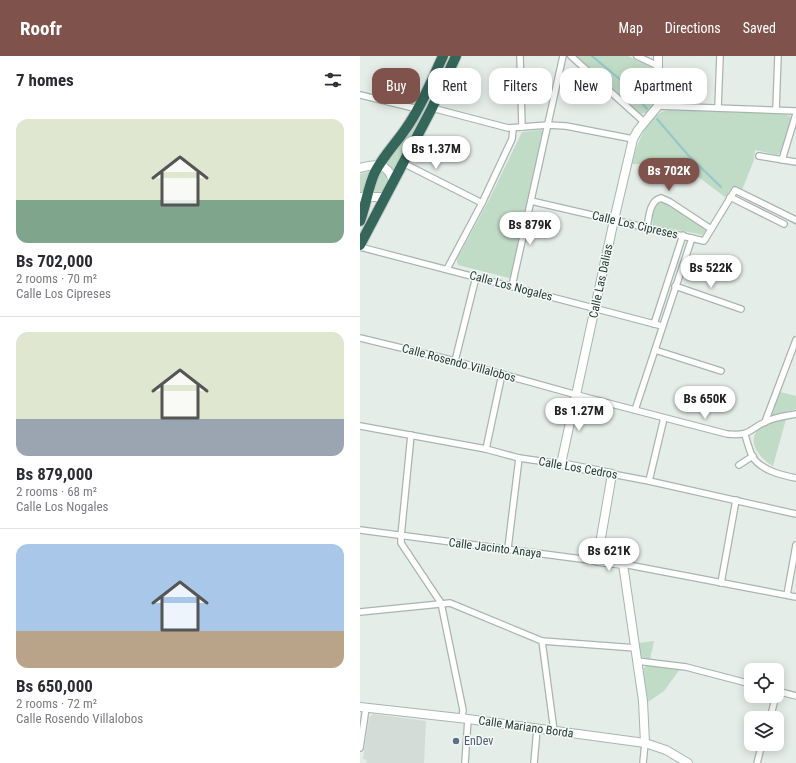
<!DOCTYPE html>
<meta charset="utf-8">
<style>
body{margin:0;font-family:"Roboto Condensed",sans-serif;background:#f7f7f7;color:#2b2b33;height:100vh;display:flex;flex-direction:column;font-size:15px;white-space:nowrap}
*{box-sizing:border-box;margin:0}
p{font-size:13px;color:#7c7c81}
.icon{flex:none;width:22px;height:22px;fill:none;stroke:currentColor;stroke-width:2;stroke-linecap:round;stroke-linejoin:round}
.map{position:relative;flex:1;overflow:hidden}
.drawer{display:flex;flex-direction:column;background:#fff;width:360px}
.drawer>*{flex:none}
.hud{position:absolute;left:12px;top:12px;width:364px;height:36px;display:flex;gap:8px}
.buttons{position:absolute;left:384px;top:607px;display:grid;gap:8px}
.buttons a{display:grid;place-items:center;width:40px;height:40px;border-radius:8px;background:#fff;box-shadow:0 2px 10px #0003;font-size:20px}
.price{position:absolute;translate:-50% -34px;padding:0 9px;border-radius:14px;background:#fff;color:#222;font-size:13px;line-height:26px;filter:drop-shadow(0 1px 2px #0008)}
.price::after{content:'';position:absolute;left:50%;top:24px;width:12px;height:9px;margin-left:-6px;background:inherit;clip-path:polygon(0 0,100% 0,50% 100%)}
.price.current{background:#7f524c;color:#fff}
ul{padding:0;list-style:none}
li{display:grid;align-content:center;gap:8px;height:212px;padding:0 16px}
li+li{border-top:1px solid #e1e1e2}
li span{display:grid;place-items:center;height:124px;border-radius:12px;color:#555}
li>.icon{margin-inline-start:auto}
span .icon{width:72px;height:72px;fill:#fffc;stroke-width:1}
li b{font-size:17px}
h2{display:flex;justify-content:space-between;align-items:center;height:48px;padding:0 16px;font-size:17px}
.tag{padding:0 14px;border-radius:12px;background:#fff;box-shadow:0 2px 10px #0003;font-size:14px;line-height:36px}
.tag.current{background:#7f524c;color:#fff}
header{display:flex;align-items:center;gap:24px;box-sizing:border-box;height:56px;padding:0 20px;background:#7f524c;color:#fff}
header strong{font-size:19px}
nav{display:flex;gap:22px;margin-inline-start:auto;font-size:14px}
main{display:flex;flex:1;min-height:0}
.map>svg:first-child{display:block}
</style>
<header>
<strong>Roofr</strong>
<nav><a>Map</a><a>Directions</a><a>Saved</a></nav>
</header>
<main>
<section class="drawer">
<h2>7 homes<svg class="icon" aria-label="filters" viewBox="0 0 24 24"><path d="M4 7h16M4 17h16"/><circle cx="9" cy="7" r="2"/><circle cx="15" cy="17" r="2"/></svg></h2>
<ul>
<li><span style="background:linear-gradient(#dfe7d0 65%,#7fa58c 0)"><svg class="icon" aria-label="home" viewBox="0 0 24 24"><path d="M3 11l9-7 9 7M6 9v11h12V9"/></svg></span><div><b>Bs 702,000</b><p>2 rooms · 70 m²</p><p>Calle Los Cipreses</p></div></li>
<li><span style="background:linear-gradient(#dfe7d0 70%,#9aa5b1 0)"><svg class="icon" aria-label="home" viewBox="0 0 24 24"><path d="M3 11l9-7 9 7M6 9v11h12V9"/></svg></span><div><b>Bs 879,000</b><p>2 rooms · 68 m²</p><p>Calle Los Nogales</p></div></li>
<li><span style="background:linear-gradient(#a9c7e8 70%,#b9a48a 0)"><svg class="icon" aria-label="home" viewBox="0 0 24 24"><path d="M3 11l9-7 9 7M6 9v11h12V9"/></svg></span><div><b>Bs 650,000</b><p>2 rooms · 72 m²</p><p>Calle Rosendo Villalobos</p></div></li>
</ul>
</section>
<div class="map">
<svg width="436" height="707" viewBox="0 0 436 707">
<rect width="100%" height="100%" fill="#e5ede9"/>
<polygon fill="#d3dcd7" points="13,658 66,665 64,707 6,707 7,704 3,703 9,662"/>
<g fill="#c0dbc6">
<polygon points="88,0 92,0 58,69 33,116 25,108"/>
<path d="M216,0H268L291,11L295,17V49C290,55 287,59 279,57Z"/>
<path d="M311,54L425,58L430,60L432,66L421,96L417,99L395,94L394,104L382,134L373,130L365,141L329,114L319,110L272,108C276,90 288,54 311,54Z"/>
<polygon points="181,74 184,77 152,220 149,222 98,209 97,206 97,203 130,142 162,76"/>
<polygon points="12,115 4,136 0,136 0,118"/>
<polygon points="21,116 26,119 27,125 22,135 16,137 14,133 19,117"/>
<path d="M299,145H303L347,172L343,179L293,169C291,163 295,150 299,145Z"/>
<polygon points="420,336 436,340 436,353 419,358 412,359 412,355"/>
<path d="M426,363L413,410C402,404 387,388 397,375C402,367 417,365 426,363Z"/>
<polygon points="294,585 290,603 281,601 278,587"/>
<polygon points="289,609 320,613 304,635 288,646 283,613 286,610"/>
</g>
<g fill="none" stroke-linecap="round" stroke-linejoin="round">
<g stroke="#93c7cc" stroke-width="2">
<polyline points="232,0 263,26 287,53"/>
<polyline points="297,63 328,99 361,131"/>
<polyline points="427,163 436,168"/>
</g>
<g stroke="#a8b5af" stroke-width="8">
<g id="street">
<polyline points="160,0 162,71"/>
<polyline points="211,0 284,66"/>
<polyline points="277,0 298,10"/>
<polyline points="0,39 58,53"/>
<polyline points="298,50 436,55"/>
<polyline points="72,52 148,72 188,69 206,70 273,83"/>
<polyline points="358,52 360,0"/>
<polyline points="416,54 418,0"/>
<polyline points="399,100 436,106"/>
<polyline points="422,104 436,58"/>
<polyline points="43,107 122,147"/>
<polyline points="370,141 424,168"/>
<polyline points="171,145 344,185 375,134 436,164"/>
<path d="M287,171C289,162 289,145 301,142L310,146L351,173"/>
<polyline points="0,191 302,270"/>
<polyline points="87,213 122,147 152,83 153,73"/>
<polyline points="152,230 203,0"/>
<polyline points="315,230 381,253"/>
<polyline points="294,268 323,179"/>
<path d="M0,282L95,305L217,339L367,378C390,380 387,375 405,366C415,361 425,360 436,358"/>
<polyline points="295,294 361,315"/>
<polyline points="95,305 116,221"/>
<polyline points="275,354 332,182"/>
<polyline points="405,366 436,284"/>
<polyline points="0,370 126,393 159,402 201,408"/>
<polyline points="51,379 41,480 41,487 81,547 103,654 102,663"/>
<path d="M385,379C387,385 389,393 392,400C400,414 421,419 436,422"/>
<polyline points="126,393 142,318"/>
<polyline points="379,409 393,400"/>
<polyline points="252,418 289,425 436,458"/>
<polyline points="289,425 304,362"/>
<polyline points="0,474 237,505"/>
<polyline points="148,492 159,402"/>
<polyline points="263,508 436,541"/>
<polyline points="361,527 376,444"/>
<polyline points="427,539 436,489"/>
<polyline points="0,556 90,547 182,585 276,592"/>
<polyline points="182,585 194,675"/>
<polyline points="277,605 326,611 391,628"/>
<polyline points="417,635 436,640"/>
<polyline points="410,662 416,640"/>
<polyline points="0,692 6,652"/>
<polyline points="105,707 108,663"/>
<polyline points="174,707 177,673"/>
<polyline points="283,707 285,687"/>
<polyline points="397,707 402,688"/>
</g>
</g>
<g stroke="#a4b7af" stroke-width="10">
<g id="secondary">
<path d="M0,112C16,107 28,107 33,125"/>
<polyline points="0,141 25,141"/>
<polyline points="0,651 108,663 285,687 306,694 328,707"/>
<polyline points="285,687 283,645 263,508 237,505 252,418 201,408 254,164 273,83 278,74 298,50 298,0"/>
</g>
</g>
<g stroke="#c2c9c6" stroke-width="12">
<g id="highway">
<path d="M0,165C6,149 8,131 15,116C24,99 37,86 47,71C62,50 72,23 83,0"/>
<polyline points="0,189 72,52 96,0"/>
</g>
</g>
<use href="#street" stroke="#fff" stroke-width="5.5"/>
<use href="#secondary" stroke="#fff" stroke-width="8"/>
<use href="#highway" stroke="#346659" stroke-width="10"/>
</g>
<circle fill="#5c6f8a" stroke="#f5f9f7" stroke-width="1.5" cx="96" cy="685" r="4"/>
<g text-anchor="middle" stroke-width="3" stroke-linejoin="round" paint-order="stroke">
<g font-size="12" fill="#263d35" stroke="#f5f9f7">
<text transform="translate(275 169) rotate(13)" y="4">Calle Los Cipreses</text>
<text transform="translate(241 225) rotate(-78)" y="4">Calle Las Dalias</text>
<text transform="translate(151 230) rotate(15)" y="4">Calle Los Nogales</text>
<text transform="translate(99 307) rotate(15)" y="4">Calle Rosendo Villalobos</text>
<text transform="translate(218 412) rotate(10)" y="4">Calle Los Cedros</text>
<text transform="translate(135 492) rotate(7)" y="4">Calle Jacinto Anaya</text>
<text transform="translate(166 671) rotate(8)" y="4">Calle Mariano Borda</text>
</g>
<g font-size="12" fill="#4e5e75" stroke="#f5f9f7" text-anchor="start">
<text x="104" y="689">EnDev</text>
</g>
</g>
</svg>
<div class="buttons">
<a><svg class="icon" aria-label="locate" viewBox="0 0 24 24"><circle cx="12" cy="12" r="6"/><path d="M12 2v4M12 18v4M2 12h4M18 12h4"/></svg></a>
<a><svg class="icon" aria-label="layers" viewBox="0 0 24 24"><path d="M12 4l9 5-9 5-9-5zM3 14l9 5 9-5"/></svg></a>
</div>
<b class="price" style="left:76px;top:114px">Bs 1.37M</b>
<b class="price current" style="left:309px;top:136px">Bs 702K</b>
<b class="price" style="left:170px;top:190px">Bs 879K</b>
<b class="price" style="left:351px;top:233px">Bs 522K</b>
<b class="price" style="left:345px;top:364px">Bs 650K</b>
<b class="price" style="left:219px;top:376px">Bs 1.27M</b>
<b class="price" style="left:249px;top:516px">Bs 621K</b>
<div class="hud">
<a class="tag current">Buy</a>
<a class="tag">Rent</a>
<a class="tag">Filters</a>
<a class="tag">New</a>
<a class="tag">Apartment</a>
</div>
</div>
</main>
